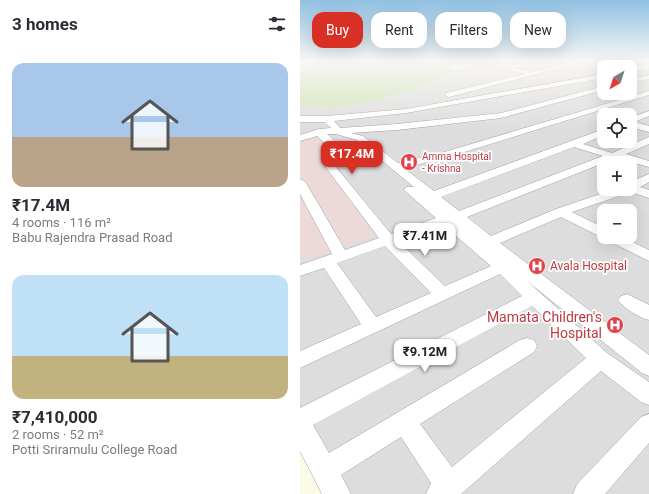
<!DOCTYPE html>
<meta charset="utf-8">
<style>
body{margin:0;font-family:Roboto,sans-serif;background:#f2f2f3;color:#2b2b33;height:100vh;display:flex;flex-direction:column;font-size:15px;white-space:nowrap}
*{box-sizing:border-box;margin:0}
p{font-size:13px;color:#7c7c81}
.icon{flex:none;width:22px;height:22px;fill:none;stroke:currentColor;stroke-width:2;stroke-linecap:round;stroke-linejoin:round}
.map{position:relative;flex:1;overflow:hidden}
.details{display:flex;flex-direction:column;background:#fff;width:300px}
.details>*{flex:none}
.guide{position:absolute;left:12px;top:12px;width:277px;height:36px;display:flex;gap:8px}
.needle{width:26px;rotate:219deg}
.tools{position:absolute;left:297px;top:60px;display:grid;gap:8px}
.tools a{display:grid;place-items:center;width:40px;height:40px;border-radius:8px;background:#fff;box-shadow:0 4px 16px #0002;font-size:20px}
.price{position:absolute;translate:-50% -34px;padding:0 9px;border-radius:8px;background:#fff;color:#222;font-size:13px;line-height:26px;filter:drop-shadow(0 1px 2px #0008)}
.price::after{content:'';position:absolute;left:50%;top:24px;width:12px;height:9px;margin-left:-6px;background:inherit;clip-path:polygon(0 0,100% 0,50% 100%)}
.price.selected{background:#d93025;color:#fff}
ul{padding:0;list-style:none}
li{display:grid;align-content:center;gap:8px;height:212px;padding:0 12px}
li span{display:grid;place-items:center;height:124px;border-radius:12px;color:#555}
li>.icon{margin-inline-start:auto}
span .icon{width:72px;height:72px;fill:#fffc;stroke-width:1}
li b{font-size:17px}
h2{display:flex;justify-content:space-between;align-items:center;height:48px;padding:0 12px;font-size:17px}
.tag{padding:0 14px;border-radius:12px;background:#fff;box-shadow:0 4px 16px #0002;font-size:14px;line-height:36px}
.tag.selected{background:#d93025;color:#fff}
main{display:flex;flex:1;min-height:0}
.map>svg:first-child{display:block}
</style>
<main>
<section class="details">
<h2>3 homes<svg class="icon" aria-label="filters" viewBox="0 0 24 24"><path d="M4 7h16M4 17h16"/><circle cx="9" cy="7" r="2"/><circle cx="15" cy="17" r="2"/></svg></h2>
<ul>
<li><span style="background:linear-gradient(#a9c7e8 60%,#b9a48a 0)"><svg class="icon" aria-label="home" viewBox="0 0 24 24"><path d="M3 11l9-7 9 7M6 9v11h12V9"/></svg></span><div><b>₹17.4M</b><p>4 rooms · 116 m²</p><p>Babu Rajendra Prasad Road</p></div></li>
<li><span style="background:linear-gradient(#bfe0f5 65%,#c2b280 0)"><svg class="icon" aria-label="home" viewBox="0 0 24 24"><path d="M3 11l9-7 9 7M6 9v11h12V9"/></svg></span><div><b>₹7,410,000</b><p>2 rooms · 52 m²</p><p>Potti Sriramulu College Road</p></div></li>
</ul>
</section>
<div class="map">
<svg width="349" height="494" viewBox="0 0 349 494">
<rect width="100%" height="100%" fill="#f0ede8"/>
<g fill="#dedddd" fill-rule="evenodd">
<polygon points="0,61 47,61 0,70"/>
<path d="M180,61H349V494H0V105L35,107L62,104L113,90ZM304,67H330V93H304ZM304,115H330V141H304ZM304,163H330V189H304ZM304,211H330V237H304Z"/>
</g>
<polygon fill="#eed9d9" points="17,138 40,157 25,166 76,236 0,261 0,141"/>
<polygon fill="#fcfbe5" points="0,444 31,494 0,494"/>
<polygon fill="#cee4b4" points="47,61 180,61 113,90 62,104 35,107 0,105 0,71"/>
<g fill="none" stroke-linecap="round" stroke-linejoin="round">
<g stroke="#add1d8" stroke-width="1.5">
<polyline points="310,61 329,67"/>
<polyline points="337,69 349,72"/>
</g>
<g stroke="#a1a1a1" stroke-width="1">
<g id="minor">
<polygon points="0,61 4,61 0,63"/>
<polygon points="102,61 110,61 107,63"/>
<polygon points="160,61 167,61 154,67 178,61 186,61 154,71 144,68"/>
<polygon points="222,61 229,61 216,68 228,71 228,73 277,61 286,61 149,97 145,95 146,93 225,74 207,69"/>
<polygon points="349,64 349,68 330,72 330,68"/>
<path d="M304,74V78L106,113L34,121L40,128L97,124L201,113L304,86V90L201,118L97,130L51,133L63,136L98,163L141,153L349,91V95L148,157L104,168L134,191L301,130L304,129V135L283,144L312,153L349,137V144L326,154L349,161V167L316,158L167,217L191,236L256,209L315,189H330V182L349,174V182L340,187L349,190V198L331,192L272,212L304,228V237H322L349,250V261L261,217L200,243L349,355V376L342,373L227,281L307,353L349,382V405L341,402L301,371L161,494H126L131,483L101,437L41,475L51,494H22L0,451V408L222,296L200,274L0,368V351L61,324L24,268L0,276V265L32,254L0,194V179L4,181L6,183L45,250L79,238L24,165L25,163L42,159L17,136L0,141V135L19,129L31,128L25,122H0V116H27L106,109ZM27,134H36L57,140L114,187H106L104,190L136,218L91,234L36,167L54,163L55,161ZM274,147L303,156L159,211L141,197ZM143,225L191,266L145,286L98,241ZM85,246L131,293L76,317L37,263ZM232,306L286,358L152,467L120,424L234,352L237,346L234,340L227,338L220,340L29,453L13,425Z"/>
<polygon points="349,75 349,79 330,83 330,79"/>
<polygon points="349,111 349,116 334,122 349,126 349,132 330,127 330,118"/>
<path d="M327,294L349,305V320C339,317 324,309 318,300L321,296Z"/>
<polygon points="349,414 349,443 305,494 273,494 277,484 341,417"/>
</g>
</g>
<use href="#minor" fill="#fff" fill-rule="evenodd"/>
</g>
<linearGradient id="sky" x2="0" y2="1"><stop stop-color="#90c0e2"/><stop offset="0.47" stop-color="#f8f7f5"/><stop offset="1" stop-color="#f8f7f5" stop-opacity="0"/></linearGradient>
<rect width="349" height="130" fill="url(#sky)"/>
<defs>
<g id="hospital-disc" transform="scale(0.9)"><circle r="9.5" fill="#e0444e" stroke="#fff"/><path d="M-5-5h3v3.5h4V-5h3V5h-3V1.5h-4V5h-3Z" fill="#fff"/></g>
</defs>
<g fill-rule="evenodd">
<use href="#hospital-disc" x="109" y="162"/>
<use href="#hospital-disc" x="237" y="266"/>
<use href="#hospital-disc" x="315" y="325"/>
</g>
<g text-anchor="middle" stroke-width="3.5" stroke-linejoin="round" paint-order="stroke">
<g font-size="10" fill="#be3a42" stroke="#fff" text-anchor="start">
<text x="122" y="160">Amma Hospital<tspan x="122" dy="12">- Krishna</tspan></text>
</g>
<g font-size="12" fill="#be3a42" stroke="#fff" text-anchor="start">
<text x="250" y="270">Avala Hospital</text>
</g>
<g font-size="14" fill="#be3a42" stroke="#fff" text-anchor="end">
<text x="302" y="322">Mamata Children's<tspan x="302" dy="16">Hospital</tspan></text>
</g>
</g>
</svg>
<div class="tools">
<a><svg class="needle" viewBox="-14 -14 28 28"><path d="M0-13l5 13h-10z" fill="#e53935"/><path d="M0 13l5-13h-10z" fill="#7c7c81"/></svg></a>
<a><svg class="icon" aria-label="locate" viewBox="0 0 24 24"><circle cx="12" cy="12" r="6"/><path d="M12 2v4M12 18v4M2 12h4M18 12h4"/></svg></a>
<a>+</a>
<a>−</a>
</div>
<b class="price selected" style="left:52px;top:175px">₹17.4M</b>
<b class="price" style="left:125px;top:257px">₹7.41M</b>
<b class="price" style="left:125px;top:373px">₹9.12M</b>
<div class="guide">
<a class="tag selected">Buy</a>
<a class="tag">Rent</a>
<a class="tag">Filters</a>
<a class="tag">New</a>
</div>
</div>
</main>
